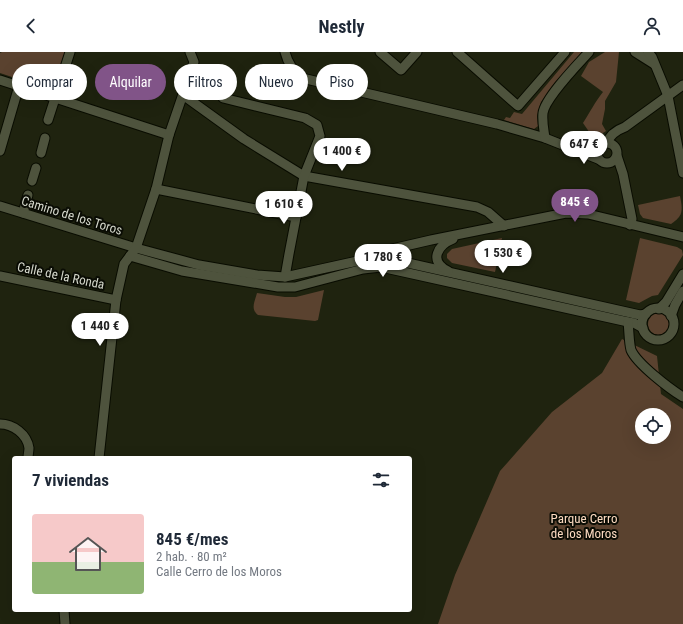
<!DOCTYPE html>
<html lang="es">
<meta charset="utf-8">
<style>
body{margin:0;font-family:"Roboto Condensed",sans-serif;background:#f2f2f3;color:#1f2937;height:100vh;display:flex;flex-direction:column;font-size:15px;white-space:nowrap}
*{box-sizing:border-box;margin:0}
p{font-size:13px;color:#747a83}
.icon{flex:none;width:22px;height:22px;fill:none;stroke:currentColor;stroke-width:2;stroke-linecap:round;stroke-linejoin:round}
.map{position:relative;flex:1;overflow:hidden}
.panel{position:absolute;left:12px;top:404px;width:400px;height:156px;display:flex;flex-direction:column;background:#fff;border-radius:4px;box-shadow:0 4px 16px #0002}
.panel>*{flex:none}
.banner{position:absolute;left:12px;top:12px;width:400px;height:36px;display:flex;gap:8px}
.tools{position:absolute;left:635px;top:356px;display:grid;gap:8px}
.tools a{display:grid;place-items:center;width:36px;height:36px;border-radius:50%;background:#fff;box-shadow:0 4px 16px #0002;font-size:20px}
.price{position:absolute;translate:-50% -34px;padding:0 9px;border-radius:14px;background:#fff;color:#222;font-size:13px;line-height:26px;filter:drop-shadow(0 1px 2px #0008)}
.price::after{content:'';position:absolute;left:50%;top:24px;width:12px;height:9px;margin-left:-6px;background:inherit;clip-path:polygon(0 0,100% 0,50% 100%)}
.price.current{background:#815488;color:#fff}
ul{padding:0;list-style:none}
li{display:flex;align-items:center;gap:12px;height:100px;padding:0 20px}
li+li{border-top:1px solid #e0e1e3}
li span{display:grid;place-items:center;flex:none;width:112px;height:80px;border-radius:4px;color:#555}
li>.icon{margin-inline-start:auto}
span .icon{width:48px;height:48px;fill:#fffc;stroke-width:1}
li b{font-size:17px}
h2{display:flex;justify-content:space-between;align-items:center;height:48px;padding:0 20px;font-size:17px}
.tag{padding:0 14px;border-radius:18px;background:#fff;box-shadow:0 4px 16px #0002;font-size:14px;line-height:36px}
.tag.current{background:#815488;color:#fff}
header{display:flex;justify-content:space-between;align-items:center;height:52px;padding:0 20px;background:#fff;font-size:18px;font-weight:700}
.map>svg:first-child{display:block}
</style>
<header><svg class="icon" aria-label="back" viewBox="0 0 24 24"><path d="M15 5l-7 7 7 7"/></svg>Nestly<svg class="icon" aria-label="person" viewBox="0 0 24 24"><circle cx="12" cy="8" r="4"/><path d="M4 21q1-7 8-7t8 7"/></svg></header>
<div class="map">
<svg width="683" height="572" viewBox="0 0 683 572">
<rect width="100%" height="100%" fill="#1f230f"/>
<g fill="#5a422f" fill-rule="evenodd">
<polygon points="2,0 66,0 54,39 0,21 0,1"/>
<polygon points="574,0 582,0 541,50 537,64 538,74 534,77 504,68 506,65 510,66 514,60 522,62"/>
<path d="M605,0H619L616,30L605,49V57L602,72L606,79L594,87L583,71C590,60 595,50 603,40L581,24L589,10Z"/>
<path d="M680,144C683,159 683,164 671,172L643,166L640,162L638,153Z"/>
<polygon points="502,186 495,220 452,211 447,206 447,202 452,197"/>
<polygon points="640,186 677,195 682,198 683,203 658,243 652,244 639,251 626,248"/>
<path d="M324,238L318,268L315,269L258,263C250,257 255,249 257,241L285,245H296Z"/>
<circle cx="659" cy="272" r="11"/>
<path d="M622,287L657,304L661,342L683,357V572H438L455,523L500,419L552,360L602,321ZM642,363H664V385H642Z"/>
</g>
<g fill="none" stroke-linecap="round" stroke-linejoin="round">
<g stroke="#090c00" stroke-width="11">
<g id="street">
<path d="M285,0C288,12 293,18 302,26L497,72L545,86L598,107"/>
<polyline points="380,0 401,18 417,0"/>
<polyline points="457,0 518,54 565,0"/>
<polyline points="635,0 654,12"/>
<polyline points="648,0 652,5 668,44 683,121"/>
<polyline points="0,28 169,83"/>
<polyline points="183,43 244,87 304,124 477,155 488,160 504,174"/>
<polyline points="223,46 305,66 317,73 320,84 304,124 289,202 285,225"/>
<polyline points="48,68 70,0"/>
<path d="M545,86C544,78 542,70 543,61C545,46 578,12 589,0"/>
<circle cx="607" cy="101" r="10"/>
<path d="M607,91C610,82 617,78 625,75L683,33"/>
<polyline points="0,99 19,34"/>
<polyline points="41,101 45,86"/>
<polyline points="617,104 623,122 632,167 630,173"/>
<polyline points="32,129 36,116"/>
<polyline points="156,137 296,165"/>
<polyline points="0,154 136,196 199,213 257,223 285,225 362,208 376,202 392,197 431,188 566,161 588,162 683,185"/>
<polyline points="23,161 28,143"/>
<polyline points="130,204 182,219 278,235 295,235 363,217 381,215 628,270 634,271 643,276"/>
<polyline points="371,207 378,206 390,207 640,263 646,262"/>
<path d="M448,219C428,209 438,193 453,187"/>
<polyline points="0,224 116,248"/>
<circle cx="658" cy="272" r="16"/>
<polyline points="659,257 666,250 683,222"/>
<polyline points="671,264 675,253 683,239"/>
<path d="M628,270C629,278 629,291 631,298C637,312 670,337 683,345"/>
<path d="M0,372C13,372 27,382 29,396C29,399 28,403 28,406"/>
<polyline points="99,406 116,248 124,212 136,196 156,137 169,83 194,10 190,0"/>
<polyline points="64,558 65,572"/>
</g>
</g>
<use href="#street" stroke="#4e533d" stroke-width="9"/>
</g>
<g text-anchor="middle" stroke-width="4" stroke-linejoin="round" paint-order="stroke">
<g font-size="13" fill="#d5d8cc" stroke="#0a0c04">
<text transform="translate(72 163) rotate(17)" y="5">Camino de los Toros</text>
<text transform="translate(61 223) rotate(12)" y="5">Calle de la Ronda</text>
</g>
<g font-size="13" fill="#fcdac1" stroke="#0a0c04">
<text x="584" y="471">Parque Cerro<tspan x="584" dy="15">de los Moros</tspan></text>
</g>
</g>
</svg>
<div class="tools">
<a><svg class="icon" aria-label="locate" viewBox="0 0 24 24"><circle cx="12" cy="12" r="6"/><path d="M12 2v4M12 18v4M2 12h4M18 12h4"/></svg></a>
</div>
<b class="price" style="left:584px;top:113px">647 €</b>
<b class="price" style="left:342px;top:120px">1 400 €</b>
<b class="price current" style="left:575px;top:171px">845 €</b>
<b class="price" style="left:284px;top:173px">1 610 €</b>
<b class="price" style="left:503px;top:222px">1 530 €</b>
<b class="price" style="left:383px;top:226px">1 780 €</b>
<b class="price" style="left:100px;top:295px">1 440 €</b>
<div class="banner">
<a class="tag">Comprar</a>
<a class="tag current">Alquilar</a>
<a class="tag">Filtros</a>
<a class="tag">Nuevo</a>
<a class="tag">Piso</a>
</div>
<section class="panel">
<h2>7 viviendas<svg class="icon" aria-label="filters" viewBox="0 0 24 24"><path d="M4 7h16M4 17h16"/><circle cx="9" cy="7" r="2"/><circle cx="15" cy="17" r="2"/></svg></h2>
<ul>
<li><span style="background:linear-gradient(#f6c9c9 60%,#8fb573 0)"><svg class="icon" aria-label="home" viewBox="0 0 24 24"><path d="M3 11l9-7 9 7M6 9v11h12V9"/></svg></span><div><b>845 €/mes</b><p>2 hab. · 80 m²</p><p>Calle Cerro de los Moros</p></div></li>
</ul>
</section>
</div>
